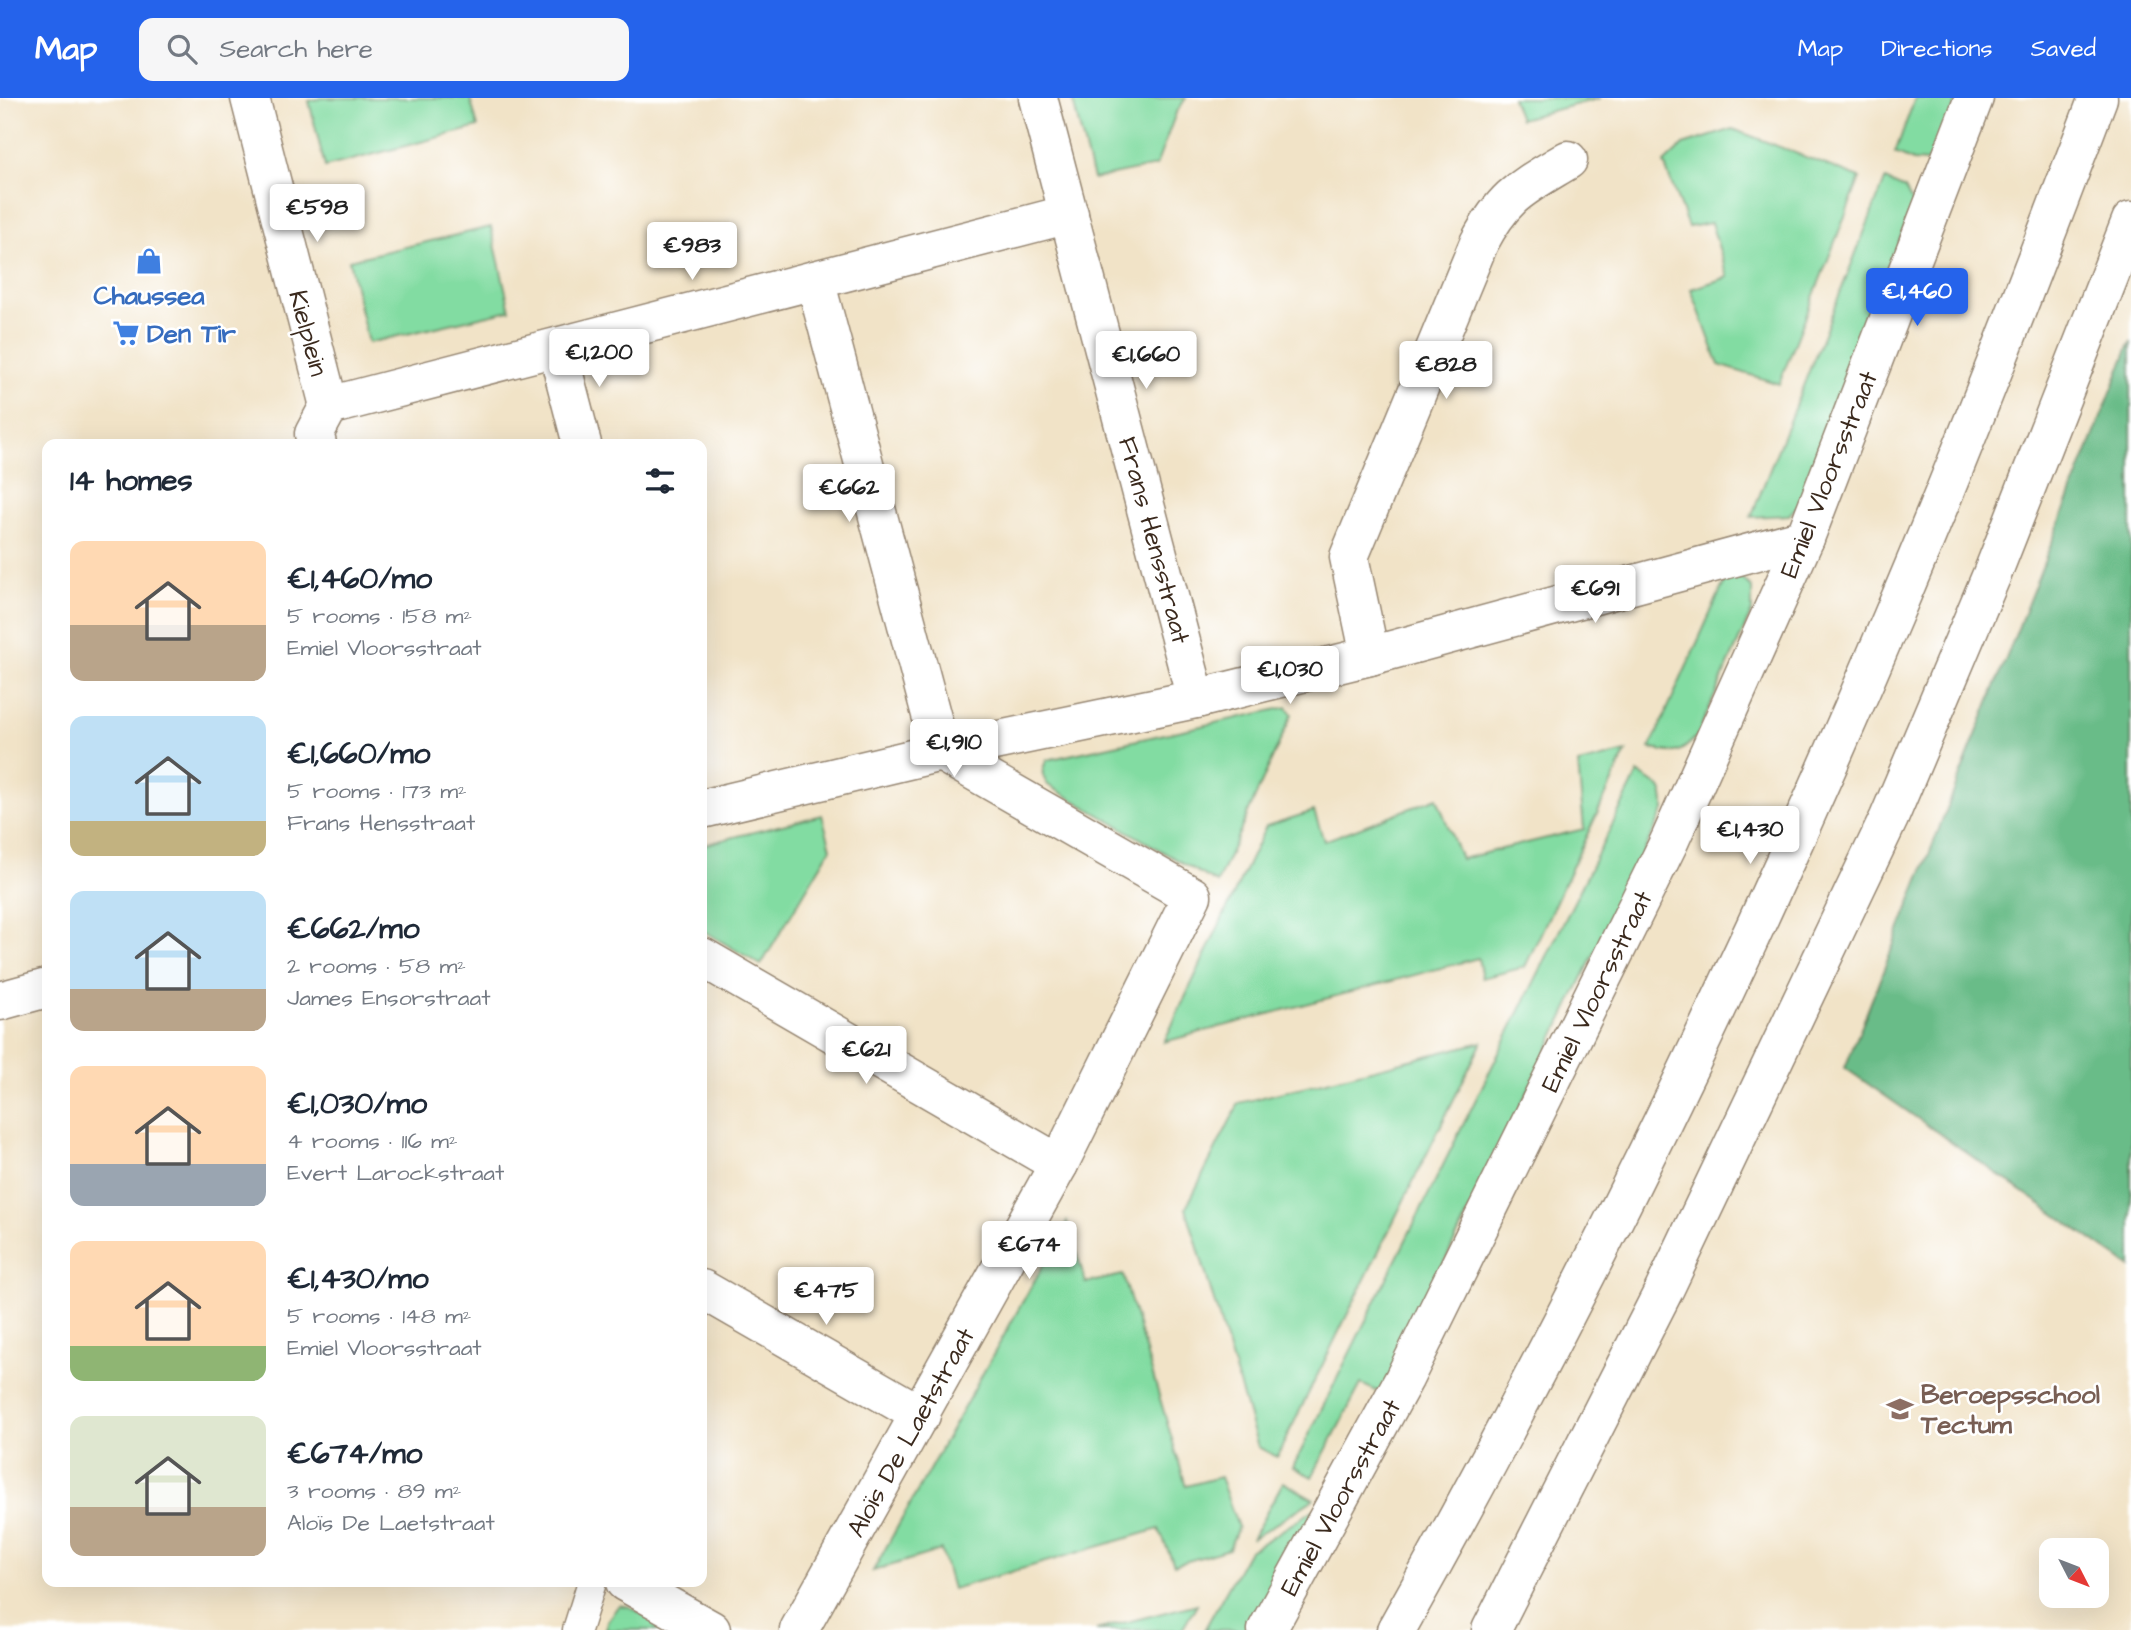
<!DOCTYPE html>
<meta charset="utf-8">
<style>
body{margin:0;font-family:"Architects Daughter",sans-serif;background:#f6f6f7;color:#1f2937;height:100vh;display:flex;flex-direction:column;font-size:26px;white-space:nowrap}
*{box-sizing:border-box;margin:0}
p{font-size:23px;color:#747a83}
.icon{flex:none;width:38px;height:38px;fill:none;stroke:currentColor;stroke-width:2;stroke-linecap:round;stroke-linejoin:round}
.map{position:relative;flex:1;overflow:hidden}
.side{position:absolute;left:42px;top:341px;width:665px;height:1148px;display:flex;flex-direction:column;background:#fff;border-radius:14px;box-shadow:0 7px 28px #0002}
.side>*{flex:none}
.needle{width:46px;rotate:132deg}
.tools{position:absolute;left:2039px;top:1440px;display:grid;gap:14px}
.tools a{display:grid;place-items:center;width:70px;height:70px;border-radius:14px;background:#fff;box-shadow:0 7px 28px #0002;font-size:35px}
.price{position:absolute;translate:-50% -60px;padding:0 16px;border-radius:7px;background:#fff;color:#222;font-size:23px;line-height:46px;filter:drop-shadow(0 2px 4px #0008)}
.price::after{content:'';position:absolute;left:50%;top:42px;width:21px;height:16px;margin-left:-10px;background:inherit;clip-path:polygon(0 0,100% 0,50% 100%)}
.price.selected{background:#2563eb;color:#fff}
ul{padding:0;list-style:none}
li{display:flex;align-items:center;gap:21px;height:175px;padding:0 28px}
li span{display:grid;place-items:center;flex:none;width:196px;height:140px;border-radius:14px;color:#555}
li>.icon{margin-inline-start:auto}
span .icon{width:84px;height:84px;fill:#fffc;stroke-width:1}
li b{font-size:30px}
h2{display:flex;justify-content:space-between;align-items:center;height:84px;padding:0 28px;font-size:30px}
header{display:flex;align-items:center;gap:42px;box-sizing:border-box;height:98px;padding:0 35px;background:#2563eb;color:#fff}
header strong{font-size:33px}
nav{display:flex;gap:38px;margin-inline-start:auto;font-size:24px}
.search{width:490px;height:63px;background:#f6f6f7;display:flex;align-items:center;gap:18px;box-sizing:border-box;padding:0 24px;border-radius:14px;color:#747a83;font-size:26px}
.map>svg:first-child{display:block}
</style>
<header>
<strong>Map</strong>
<div class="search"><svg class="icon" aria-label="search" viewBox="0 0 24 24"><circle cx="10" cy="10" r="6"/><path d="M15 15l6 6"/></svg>Search here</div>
<nav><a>Map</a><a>Directions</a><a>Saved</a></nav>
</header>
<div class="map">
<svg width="2131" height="1532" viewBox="0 0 2131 1532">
<rect width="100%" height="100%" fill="#fff"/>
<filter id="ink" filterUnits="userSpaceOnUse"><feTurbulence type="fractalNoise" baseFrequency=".0143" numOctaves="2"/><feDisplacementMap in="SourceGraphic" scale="14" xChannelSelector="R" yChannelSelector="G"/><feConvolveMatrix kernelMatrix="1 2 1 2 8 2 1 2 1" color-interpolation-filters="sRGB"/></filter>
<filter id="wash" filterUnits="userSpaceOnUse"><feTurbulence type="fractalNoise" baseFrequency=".00686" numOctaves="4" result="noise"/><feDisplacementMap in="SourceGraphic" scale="28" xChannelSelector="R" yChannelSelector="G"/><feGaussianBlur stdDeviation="1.57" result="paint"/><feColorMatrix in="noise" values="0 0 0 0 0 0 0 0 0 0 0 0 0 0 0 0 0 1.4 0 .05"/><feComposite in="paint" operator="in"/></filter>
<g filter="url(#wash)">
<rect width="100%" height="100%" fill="#f1e3c7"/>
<g fill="#82dca2" stroke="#5e8360" stroke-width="2">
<polygon points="322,0 470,0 478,29 325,69 309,3"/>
<polygon points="1072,0 1186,0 1176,15 1156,68 1093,81"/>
<polygon points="1512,0 1601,0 1520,21"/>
<polygon points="1915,0 1958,0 1936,56 1926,64 1913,63 1895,55"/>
<polygon points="1733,31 1860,80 1779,286 1719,267 1691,191 1728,179 1711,125 1688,129 1664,65 1683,47"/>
<polygon points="1885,82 1905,91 1913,106 1801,404 1789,417 1751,419"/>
<polygon points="491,129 510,212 368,245 349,162"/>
<path d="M1727,478L1742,480L1752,490V513L1697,638C1680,657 1675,657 1650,650Z"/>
<path d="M1287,609L1292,616L1217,785L1048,687C1041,677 1041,672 1047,662Z"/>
<polygon points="1626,654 1525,869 1482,880 1478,860 1164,944 1266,728 1314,713 1324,743 1437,700 1461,761 1584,731 1578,666"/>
<path d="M1638,675C1657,687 1665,687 1664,712L1381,1295L1361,1286L1312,1379L1293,1369Z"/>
<polygon points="822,717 831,750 761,867 702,832 702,747"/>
<polygon points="1482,944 1277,1359 1258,1349 1186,1110 1239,1005"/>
<polygon points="1067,1124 1086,1185 1123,1177 1186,1388 1220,1379 1238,1429 1229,1451 1174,1467 1159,1431 952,1491 941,1452 873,1473"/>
<polygon points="1283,1384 1314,1401 1252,1441"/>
<polygon points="1323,1406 1252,1532 1204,1532 1248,1454"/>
<polygon points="1197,1506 1182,1532 1096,1532"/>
<polygon points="619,1507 630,1509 670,1532 606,1532 607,1523"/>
</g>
<polygon fill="#69bc88" stroke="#527353" stroke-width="2" points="2131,243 2131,1169 1845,970"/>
</g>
<g filter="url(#ink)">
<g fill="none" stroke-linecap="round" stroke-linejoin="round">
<g stroke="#968672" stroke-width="31">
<polyline id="pedestrian" points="577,1532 592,1484"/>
</g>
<g stroke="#968672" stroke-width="41">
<g id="minor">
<polyline points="250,0 329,308"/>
<polyline points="1038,0 1196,601"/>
<polyline points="557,250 582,346"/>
<polyline points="329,308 1069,116"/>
<polyline points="317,346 314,336 329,308"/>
<path d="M1370,558L1349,459L1479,145C1505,96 1522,90 1568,62"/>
<polyline points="702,711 941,654 1196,601 1370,558 1805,440"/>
<polyline points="702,859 1059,1066"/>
<polyline points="0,903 47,890"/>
<polyline points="702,1191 921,1317"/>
<polyline points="625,1484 711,1532"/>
<polyline points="799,1532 1059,1066 1192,798 941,654 815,182"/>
<polyline points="1267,1532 1404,1281 1669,744 1805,440 1974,0"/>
</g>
</g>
<g stroke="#968672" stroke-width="41">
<g id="tertiary">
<path d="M1396,1532C1580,1205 1745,866 1892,520C1965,349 2032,174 2098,0"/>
<polyline points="1491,1532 1664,1192 1889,720 1993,474 2131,123"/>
</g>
</g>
<use href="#pedestrian" stroke="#fff" stroke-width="28"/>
<use href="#minor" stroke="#fff" stroke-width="38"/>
<use href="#tertiary" stroke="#fff" stroke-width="38"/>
</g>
</g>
<defs>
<g id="shop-bare" transform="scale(2.1)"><path d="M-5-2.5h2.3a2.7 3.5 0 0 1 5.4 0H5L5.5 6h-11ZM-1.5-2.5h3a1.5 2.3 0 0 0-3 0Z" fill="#3f7fe0" stroke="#fff" stroke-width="2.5" paint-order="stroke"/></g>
<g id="supermarket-bare" transform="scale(2.1)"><path d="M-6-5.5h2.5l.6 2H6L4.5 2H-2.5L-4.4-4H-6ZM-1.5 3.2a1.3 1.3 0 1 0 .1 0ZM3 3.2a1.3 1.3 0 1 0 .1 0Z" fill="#3f7fe0" stroke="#fff" stroke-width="2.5" paint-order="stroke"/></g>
<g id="school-bare" transform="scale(2.1)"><path d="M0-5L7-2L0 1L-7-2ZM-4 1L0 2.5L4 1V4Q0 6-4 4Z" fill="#8d6e63" stroke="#fff" stroke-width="2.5" paint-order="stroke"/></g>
</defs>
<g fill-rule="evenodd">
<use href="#shop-bare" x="149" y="163"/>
<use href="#supermarket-bare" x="126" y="235"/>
<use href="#school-bare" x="1900" y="1311"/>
</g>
<g text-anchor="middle" stroke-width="5" stroke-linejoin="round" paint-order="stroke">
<g font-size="26" font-weight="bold" fill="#366cbe" stroke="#fff">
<text x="149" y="206">Chaussea</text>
<text x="147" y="244" text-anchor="start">Den Tir</text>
</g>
<g font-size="26" fill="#3b2a1e" stroke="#fff">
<text transform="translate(309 235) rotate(75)" y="9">Kielplein</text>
<text transform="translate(1828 376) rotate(-68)" y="9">Emiel Vloorsstraat</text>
<text transform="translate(1155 442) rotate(75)" y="9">Frans Hensstraat</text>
<text transform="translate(1596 893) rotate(-64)" y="9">Emiel Vloorsstraat</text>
<text transform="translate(910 1334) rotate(-61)" y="9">Aloïs De Laetstraat</text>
<text transform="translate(1340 1399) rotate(-61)" y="9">Emiel Vloorsstraat</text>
</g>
<g font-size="26" font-weight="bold" fill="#785e54" stroke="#fff" text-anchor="start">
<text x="1921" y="1305">Beroepsschool<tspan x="1921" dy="30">Tectum</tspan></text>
</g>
</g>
</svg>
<div class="tools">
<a><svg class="needle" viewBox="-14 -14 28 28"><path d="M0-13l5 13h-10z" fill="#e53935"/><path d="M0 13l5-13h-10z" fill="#747a83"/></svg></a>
</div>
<b class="price" style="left:317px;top:146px">€598</b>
<b class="price" style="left:692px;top:184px">€983</b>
<b class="price selected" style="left:1917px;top:230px">€1,460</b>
<b class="price" style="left:599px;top:291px">€1,200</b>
<b class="price" style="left:1146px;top:293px">€1,660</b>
<b class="price" style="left:1446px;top:303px">€828</b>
<b class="price" style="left:849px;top:426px">€662</b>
<b class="price" style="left:1595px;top:527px">€691</b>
<b class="price" style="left:1290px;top:608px">€1,030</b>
<b class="price" style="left:954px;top:681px">€1,910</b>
<b class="price" style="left:1750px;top:768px">€1,430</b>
<b class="price" style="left:866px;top:988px">€621</b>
<b class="price" style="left:1029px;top:1183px">€674</b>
<b class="price" style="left:826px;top:1229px">€475</b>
<section class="side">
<h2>14 homes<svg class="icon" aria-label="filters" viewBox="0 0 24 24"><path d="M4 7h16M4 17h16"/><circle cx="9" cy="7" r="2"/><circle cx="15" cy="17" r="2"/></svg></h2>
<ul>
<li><span style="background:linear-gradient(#ffd9b3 60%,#b9a48a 0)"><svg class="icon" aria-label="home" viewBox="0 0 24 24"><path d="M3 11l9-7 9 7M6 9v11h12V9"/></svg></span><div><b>€1,460/mo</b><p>5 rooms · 158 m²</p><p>Emiel Vloorsstraat</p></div></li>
<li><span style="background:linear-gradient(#bfe0f5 75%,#c2b280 0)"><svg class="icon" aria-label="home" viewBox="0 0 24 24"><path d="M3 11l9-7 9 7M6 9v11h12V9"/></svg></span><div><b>€1,660/mo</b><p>5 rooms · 173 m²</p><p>Frans Hensstraat</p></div></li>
<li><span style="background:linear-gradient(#bfe0f5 70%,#b9a48a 0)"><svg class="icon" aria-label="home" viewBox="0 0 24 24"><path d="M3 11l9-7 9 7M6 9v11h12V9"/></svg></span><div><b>€662/mo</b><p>2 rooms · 58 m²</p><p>James Ensorstraat</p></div></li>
<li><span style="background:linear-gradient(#ffd9b3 70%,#9aa5b1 0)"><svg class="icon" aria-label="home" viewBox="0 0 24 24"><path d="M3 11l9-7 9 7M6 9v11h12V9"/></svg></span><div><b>€1,030/mo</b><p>4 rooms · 116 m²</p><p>Evert Larockstraat</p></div></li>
<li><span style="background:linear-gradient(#ffd9b3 75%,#8fb573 0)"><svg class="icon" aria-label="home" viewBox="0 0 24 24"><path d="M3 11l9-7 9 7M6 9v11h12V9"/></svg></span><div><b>€1,430/mo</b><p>5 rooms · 148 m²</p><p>Emiel Vloorsstraat</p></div></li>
<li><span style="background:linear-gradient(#dfe7d0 65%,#b9a48a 0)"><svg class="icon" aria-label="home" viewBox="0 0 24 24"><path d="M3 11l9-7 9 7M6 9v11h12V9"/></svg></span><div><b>€674/mo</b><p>3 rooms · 89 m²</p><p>Aloïs De Laetstraat</p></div></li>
</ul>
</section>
</div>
